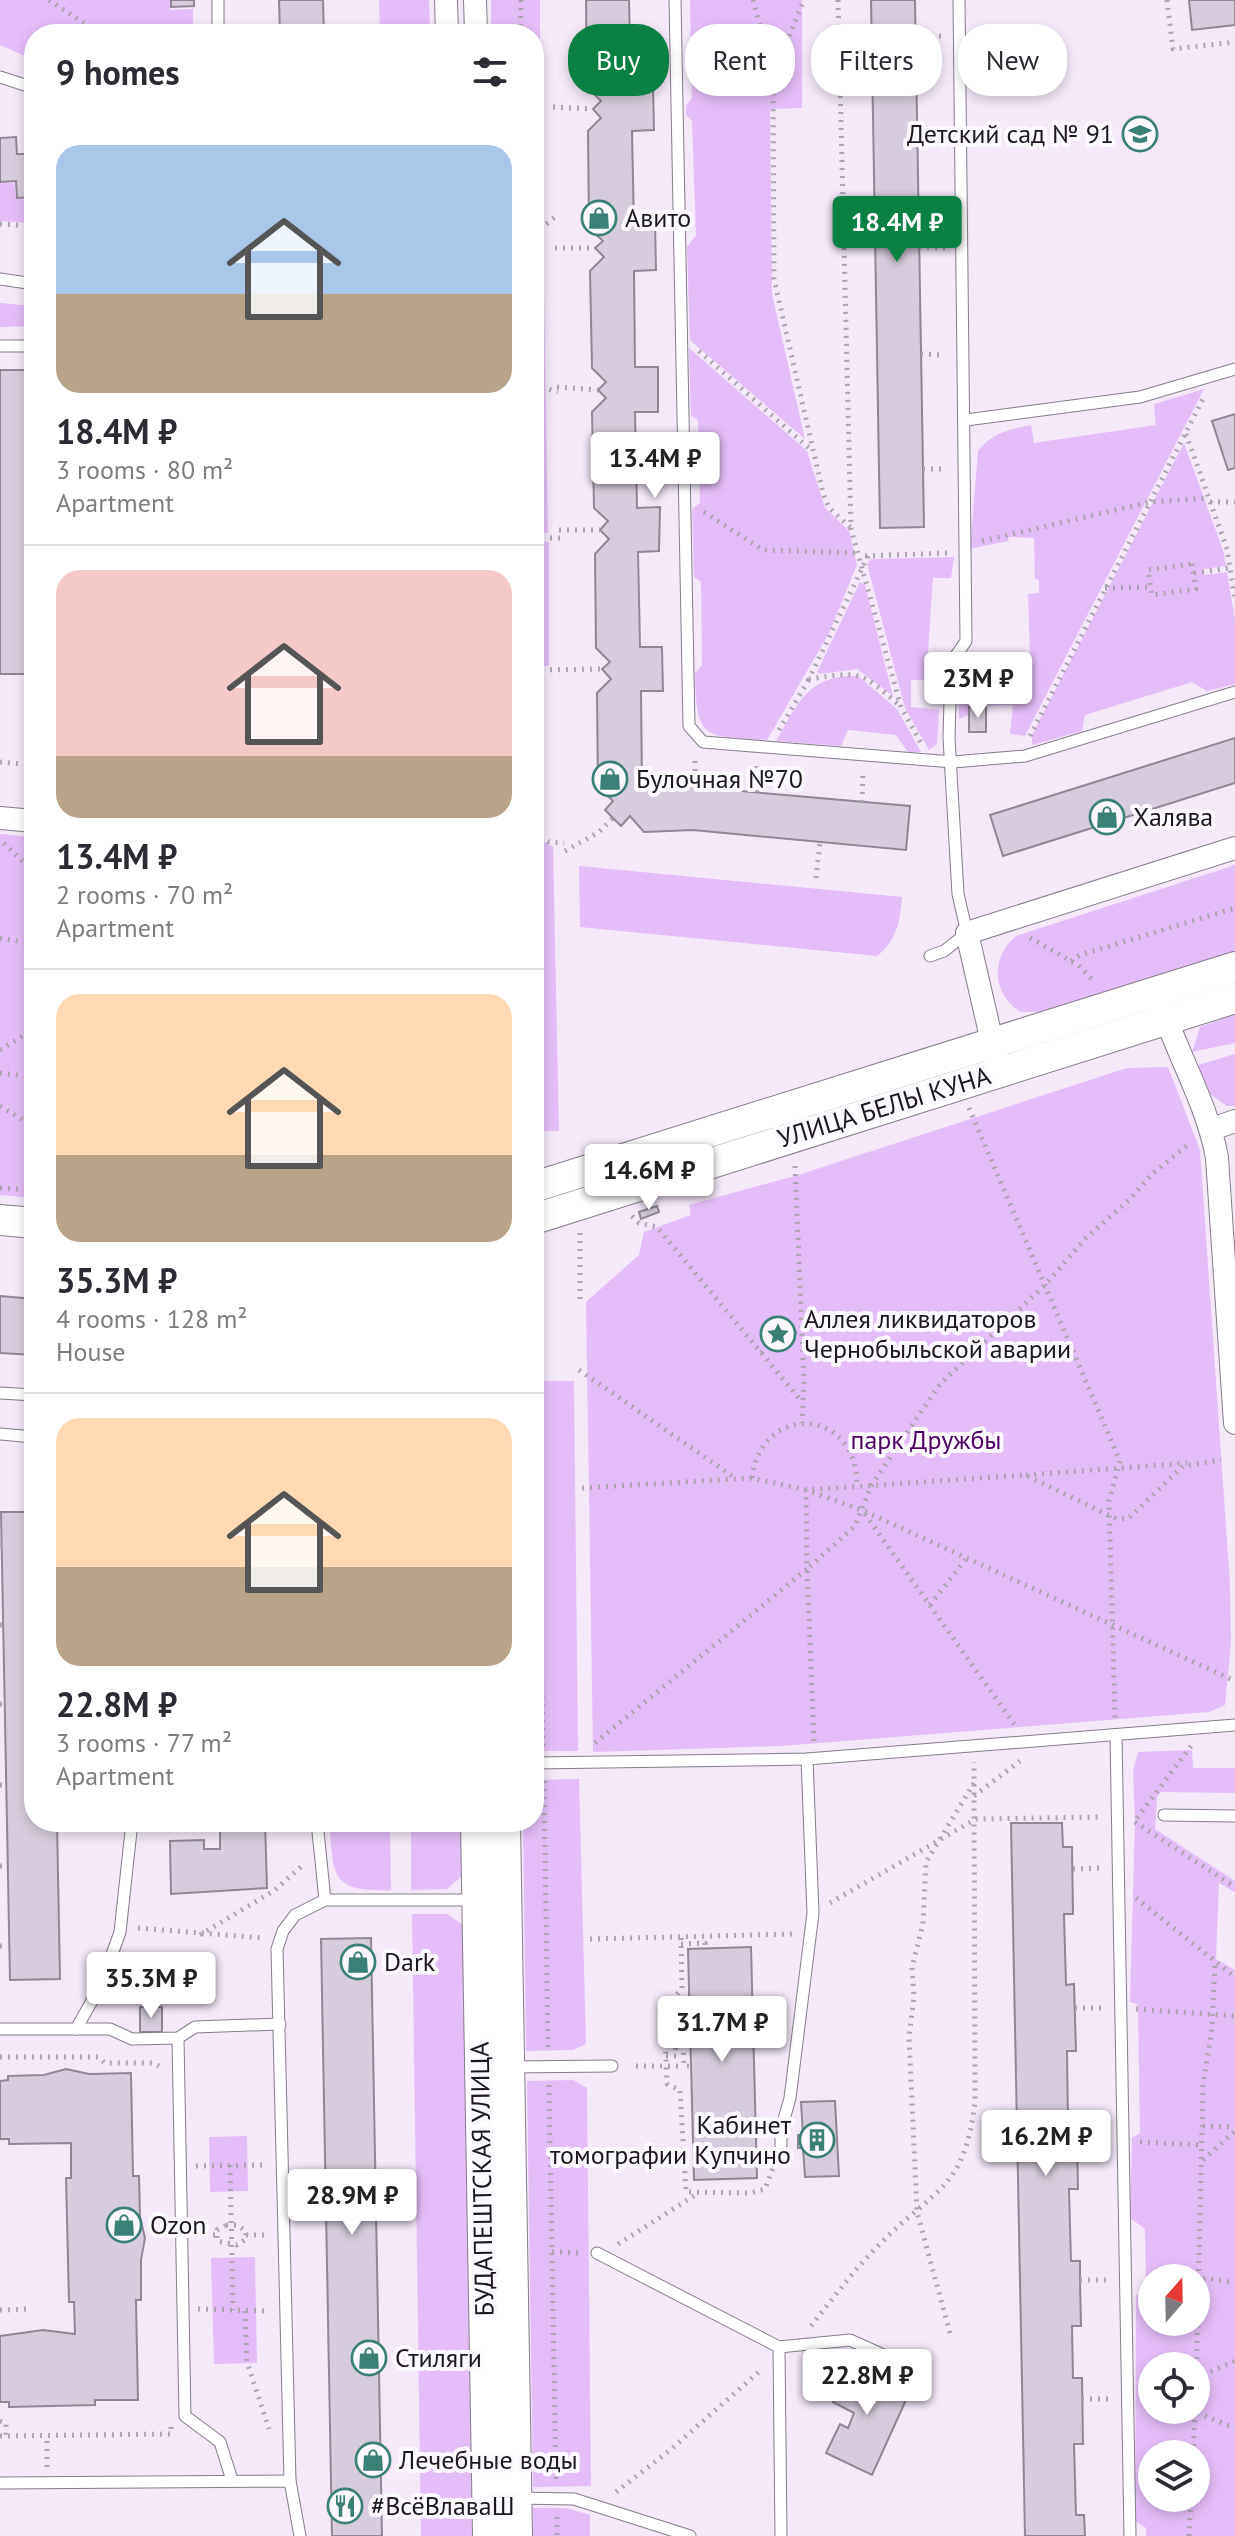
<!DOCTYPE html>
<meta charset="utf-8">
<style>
body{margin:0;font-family:"PT Sans",sans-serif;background:#f7f7f7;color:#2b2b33;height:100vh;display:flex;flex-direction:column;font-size:30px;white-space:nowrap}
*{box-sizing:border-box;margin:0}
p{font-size:26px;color:#7c7c81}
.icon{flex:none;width:44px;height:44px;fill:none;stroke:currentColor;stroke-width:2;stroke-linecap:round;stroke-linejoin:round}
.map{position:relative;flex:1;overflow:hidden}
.drawer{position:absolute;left:24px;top:24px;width:520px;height:1808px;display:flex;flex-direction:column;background:#fff;border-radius:32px;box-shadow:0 4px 12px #0003}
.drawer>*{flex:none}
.top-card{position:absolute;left:568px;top:24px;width:546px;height:72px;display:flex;gap:16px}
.needle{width:52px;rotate:20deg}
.tools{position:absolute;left:1138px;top:2264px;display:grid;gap:16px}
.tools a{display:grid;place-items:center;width:72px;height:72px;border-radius:50%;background:#fff;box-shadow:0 4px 12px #0003;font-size:40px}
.price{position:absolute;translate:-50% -68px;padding:0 18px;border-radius:8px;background:#fff;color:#222;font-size:26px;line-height:52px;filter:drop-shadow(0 2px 4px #0008)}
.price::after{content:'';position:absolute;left:50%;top:48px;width:24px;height:18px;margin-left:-12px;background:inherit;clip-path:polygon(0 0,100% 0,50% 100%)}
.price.on{background:#0b8043;color:#fff}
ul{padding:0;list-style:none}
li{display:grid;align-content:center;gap:16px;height:424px;padding:0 32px}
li+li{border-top:2px solid #e1e1e2}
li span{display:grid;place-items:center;height:248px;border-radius:24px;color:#555}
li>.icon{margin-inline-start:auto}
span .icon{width:144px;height:144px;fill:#fffc;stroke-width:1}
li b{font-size:34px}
h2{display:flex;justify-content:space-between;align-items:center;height:96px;padding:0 32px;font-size:34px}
.tag{padding:0 28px;border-radius:32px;background:#fff;box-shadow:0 4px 12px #0003;font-size:28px;line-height:72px}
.tag.on{background:#0b8043;color:#fff}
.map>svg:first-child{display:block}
</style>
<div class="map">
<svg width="1235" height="2536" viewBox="0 0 1235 2536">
<rect width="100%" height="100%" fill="#f4e8f9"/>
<g fill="#e5bdf8" fill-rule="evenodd">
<polygon points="0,0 170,0 170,10 193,9 193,34 34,34 34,60 0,45"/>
<polygon points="379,0 429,0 430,34 380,34"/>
<polygon points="491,0 540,0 540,44 534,45 534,34 491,34"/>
<polygon points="690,0 802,0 802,108 770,109 772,294 805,439 690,340 687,247 696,235 692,121 686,115 686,106 692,98 691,62 720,62 719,55 691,56"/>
<polygon points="534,129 542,130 543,223 534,230"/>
<polygon points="0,183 14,183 16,199 34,199 34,223 0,221"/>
<polygon points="543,233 548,533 534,534 534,241"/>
<polygon points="0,303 34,306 34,326 0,327"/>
<path d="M689,348L807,451L825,508L849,531L857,565L829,633L767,740C704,736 696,741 695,673L702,665L701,582L694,577L692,509L700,503L698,420L691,416Z"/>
<path d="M1204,389L1025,736L1010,734L1013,705L969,706L968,715L959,719V693H994L1012,678L1010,659L1030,657L1028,594L1039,593V580L1035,579L1034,538L1009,537L1008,541L970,549L978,451C991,433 1010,429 1031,425L1034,443L1156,425L1154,404Z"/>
<polygon points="1184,443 1223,550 1226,566 1203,569 1204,575 1227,572 1235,620 1235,684 1207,691 1192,682 1085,715 1082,731 1032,745 1032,735"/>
<polygon points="534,541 549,542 549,666 534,666"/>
<polygon points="954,557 951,578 933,578 926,680 911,680 911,707 939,710 937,744 929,750 905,708 867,564 871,559"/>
<polygon points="860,582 865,585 893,696 857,669 820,674 817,672"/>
<path d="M858,676L897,709L921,752H908L896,735L848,730L841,746L776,741C798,703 807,675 858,676Z"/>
<polygon points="0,834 34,837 34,1198 0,1195"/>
<polygon points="534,837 553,847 559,1131 534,1131"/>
<path d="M1235,865V951L1040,1012H1021C992,995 990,957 1016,936Z"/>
<path d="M579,866L902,897C900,921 897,940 877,956L580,927Z"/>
<polygon points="1235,1014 1235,1043 1192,1052 1200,1027"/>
<polygon points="1235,1054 1235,1106 1227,1106 1210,1094 1198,1065"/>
<polygon points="1168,1067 1200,1150 1230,1585 1231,1643 1225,1705 1209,1712 781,1746 593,1752 586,1302 639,1255 644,1232 691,1215 689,1205 798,1175 1127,1068"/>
<polygon points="534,1381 574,1381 578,1751 534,1751"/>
<path d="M1192,1750L1193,1768H1235V1793L1161,1792L1157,1797L1155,1829L1235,1881V1892L1219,1883L1216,1959L1235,1970V2536H1146V2528L1135,2521L1136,2295L1146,2290L1145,2229L1130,2218L1132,2138L1140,2133L1138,2009L1137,2004L1130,2002L1135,1822L1133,1771L1138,1752ZM1152,2278H1196V2322H1152ZM1152,2366H1196V2410H1152ZM1152,2454H1196V2498H1152Z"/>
<polygon points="579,1779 586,2044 573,2050 526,2051 523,1822 534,1822 534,1780"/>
<path d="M329,1822H390L391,1890C330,1892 334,1877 329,1822Z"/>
<polygon points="411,1822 461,1822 461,1877 447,1889 411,1890"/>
<polygon points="412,1914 447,1914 463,1925 472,2536 421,2536"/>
<polygon points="573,2080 587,2088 591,2486 533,2487 527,2081"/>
<polygon points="247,2136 248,2191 210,2192 209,2137"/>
<polygon points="255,2257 257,2363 214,2364 211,2258"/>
<polygon points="566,2508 590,2515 590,2536 533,2536 533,2508"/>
</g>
<g fill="#d7ccdd" stroke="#918696" stroke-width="2">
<polygon points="171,0 194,0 194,6 171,7"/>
<polygon points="279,0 323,0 324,34 280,34"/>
<polygon points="586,0 629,0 631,86 653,86 654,130 632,131 634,226 655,225 656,270 634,271 635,367 658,367 658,412 635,412 637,508 660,507 659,551 638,552 640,647 662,647 663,691 641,691 642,786 695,787 910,806 906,850 693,830 644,832 630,816 621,826 605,810 613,801 598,787 597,693 611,679 602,669 610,662 596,648 595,554 609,539 600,530 608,521 594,508 592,412 606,398 598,390 606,382 592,368 590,271 604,257 595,248 603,241 589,228 588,131 601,118 593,109 601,101 587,87"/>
<polygon points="871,0 915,0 924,527 880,528"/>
<polygon points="1189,0 1235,0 1235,25 1192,30"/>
<polygon points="16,137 17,154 34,154 34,197 17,198 16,181 0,182 0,138"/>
<rect x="0" y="370" width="34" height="304"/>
<polygon points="1235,414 1235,468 1228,470 1212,421"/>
<rect x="969" y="707" width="17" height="25"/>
<polygon points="1235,738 1235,783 1003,856 990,815"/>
<polygon points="657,1206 659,1212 641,1219 639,1212"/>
<polygon points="0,1296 34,1299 34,1355 0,1353"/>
<polygon points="1,1512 34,1512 34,1822 57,1822 60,1979 10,1980"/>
<polygon points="265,1823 267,1888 171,1894 170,1841 204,1840 204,1849 220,1849 220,1824"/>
<polygon points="1011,1823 1062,1823 1063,1847 1072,1847 1073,1914 1064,1914 1066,1985 1074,1984 1076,2051 1067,2051 1068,2124 1077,2124 1077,2141 1078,2189 1069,2189 1071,2261 1080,2261 1080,2280 1081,2326 1072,2326 1073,2378 1082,2378 1083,2444 1074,2444 1076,2515 1084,2515 1085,2536 1025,2536"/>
<polygon points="371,1938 382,2536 332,2536 321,1939"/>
<polygon points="751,1947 757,2178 694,2180 688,1949"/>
<rect x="140" y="2007" width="22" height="25"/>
<polygon points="66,2069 89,2074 131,2073 133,2176 139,2176 140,2217 145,2238 141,2260 141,2300 136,2300 138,2400 95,2400 95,2405 9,2407 9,2402 0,2402 0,2336 43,2330 75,2334 74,2302 69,2302 66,2178 71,2178 71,2143 9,2144 9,2139 0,2139 0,2081 8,2080 8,2076 44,2075"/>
<polygon points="832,2101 835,2101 839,2176 805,2177 803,2148 798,2148 798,2135 803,2135 801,2102"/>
<polygon points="853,2361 911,2389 872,2475 826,2453 840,2424 848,2428 854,2413 833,2402"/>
</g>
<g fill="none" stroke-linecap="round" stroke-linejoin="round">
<g stroke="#867c8b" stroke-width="13">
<g id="lane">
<polyline points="218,0 218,34"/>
<polyline points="675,0 689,726 703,742 953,762 1025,756 1235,692"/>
<polyline points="0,77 34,88"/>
<polyline points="0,279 34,284"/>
<polyline points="0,346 34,346"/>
<polyline points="966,420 1140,397 1235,369"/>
<polyline points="930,956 944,951 967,933 958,894 949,738 951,663 966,641 959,0"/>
<polyline points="0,1393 34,1395"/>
<polyline points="0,1434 34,1437"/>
<polyline points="1116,1735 1130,2536"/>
<polyline points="534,1763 807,1759 1235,1725"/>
<polyline points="1164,1815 1235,1816"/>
<polyline points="317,1822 325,1900"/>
<polyline points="0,2029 110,2029 132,2039 178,2038 195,2027 280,2024"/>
<polyline points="76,2029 101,1985 120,1932 132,1822"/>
<polyline points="178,2038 185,2416 220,2442 232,2480"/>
<polyline points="509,2067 612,2066"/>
<polyline points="781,2145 781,2130 790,2098 813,1913 807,1759"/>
<polyline points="597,2253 779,2347 850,2340 890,2358"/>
<polyline points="779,2347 781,2536"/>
<polyline points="290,2481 277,1949 283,1931 295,1915 325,1900 474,1900"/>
<polyline points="0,2483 290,2481 300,2536"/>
<polyline points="516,2498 574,2499 690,2536"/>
</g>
</g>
<g stroke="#867c8b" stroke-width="24">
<g id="street">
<polyline points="446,0 447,34"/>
<polyline points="475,0 476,34"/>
<polyline points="0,818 34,821"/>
<path d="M1162,1007C1179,1058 1208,1106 1217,1158L1235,1423"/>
<polyline points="996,1059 967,933 1235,848"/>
<polyline points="1212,1129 1235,1121"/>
</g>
</g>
<g stroke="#867c8b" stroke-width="32">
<g id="secondary">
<polyline points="534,1187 1235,967"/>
<polyline points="534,1219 1235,998"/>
<polyline points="0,1220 34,1223"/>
<polyline points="476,1822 488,2536"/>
<polyline points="505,1822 517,2536"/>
</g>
</g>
<g stroke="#ada4b1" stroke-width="5" stroke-dasharray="2 6" stroke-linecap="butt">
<polyline points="49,0 95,30 95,34"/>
<polyline points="753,0 773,74 774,279 823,493 829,508 851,528"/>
<polyline points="838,0 851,529 901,707 921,743"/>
<polyline points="1167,0 1173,49 1235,42"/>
<polyline points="520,34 521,0"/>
<polyline points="915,35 942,36"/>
<polyline points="693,60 720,60"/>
<polyline points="774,73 804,0"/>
<polyline points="553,107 593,109"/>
<polyline points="917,139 944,140"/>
<polyline points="0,224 34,226"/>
<polyline points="534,234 555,217"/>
<polyline points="919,247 946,248"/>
<polyline points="555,248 595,248"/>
<polyline points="699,351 811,450"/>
<polyline points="921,354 944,355"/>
<polyline points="534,385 558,392"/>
<polyline points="557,387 598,390"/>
<polyline points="1186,434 1227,549 1235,599"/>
<polyline points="923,469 946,469"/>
<polyline points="1210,502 1235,502"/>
<polyline points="704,512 763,550 858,553"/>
<polyline points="559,530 600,530"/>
<polyline points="534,538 560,538"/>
<polyline points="982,541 1150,502 1208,498"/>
<polyline points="865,556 947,553"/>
<path d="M868,556L809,679C861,672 858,669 899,705"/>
<polygon points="1192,564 1196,589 1152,595 1148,570"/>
<polyline points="1194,573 1230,568"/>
<polyline points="1105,588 1151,587"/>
<polyline points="534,670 602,669"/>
<polyline points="779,730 809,679"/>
<polyline points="1030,736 1204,397"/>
<polyline points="0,762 34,765"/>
<polyline points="695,787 695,756"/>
<polyline points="757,792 757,765"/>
<polyline points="862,802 863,771"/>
<polyline points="534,833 549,842 564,843"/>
<polyline points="4,843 34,873"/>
<polyline points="565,851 599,832 613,818"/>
<polyline points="816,878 820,842"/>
<polyline points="0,938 34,944"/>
<polyline points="1030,938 1078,965 1094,981"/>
<polyline points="1071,961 1080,955 1235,908"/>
<polyline points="0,1050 34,1029"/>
<polyline points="0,1073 34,1077"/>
<polyline points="0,1106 34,1127"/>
<polyline points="969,1108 1120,1461 1109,1501 1115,1718"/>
<polyline points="795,1166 804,1381 802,1423"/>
<polyline points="0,1188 34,1190"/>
<polyline points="632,1216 639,1223 657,1227 802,1402"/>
<polyline points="580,1299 580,1232"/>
<polyline points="535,1320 543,1747"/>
<polyline points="761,1353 801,1328"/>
<polyline points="579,1370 735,1478"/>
<polyline points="1026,1475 1187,1463"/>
<path d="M752,1478C761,1402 858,1407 857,1486"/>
<polyline points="582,1488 752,1478 806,1490 1025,1475 1117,1519 1129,1518 1183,1466 1221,1460"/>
<polyline points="865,1514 1014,1724"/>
<polyline points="0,1545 2,1545"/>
<polyline points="930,1605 966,1559"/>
<polyline points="0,1625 3,1625"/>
<polyline points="0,1704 5,1704"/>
<polyline points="814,1741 807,1569 855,1526 871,1486 940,1384 1045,1285 1086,1238 1129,1200 1153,1173 1189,1144"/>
<polyline points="595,1743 807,1569 806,1490 862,1510 1235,1681"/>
<polyline points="544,1781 548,2051"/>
<polyline points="0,1785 6,1785"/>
<polyline points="974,1796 1020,1761"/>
<polyline points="1137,1818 1191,1746"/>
<polyline points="1135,1822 1235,1887"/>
<polyline points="0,1866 8,1866"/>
<polyline points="1073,1869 1100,1868"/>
<polyline points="1136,1898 1235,1977"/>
<polyline points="830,1903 976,1819 1102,1817"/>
<polyline points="138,1928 263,1938"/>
<polyline points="200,1935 275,1890 304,1864"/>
<polyline points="681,1938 682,1988 664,2010 667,2084 680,2090 686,2192 751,2193 765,2189 776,2160"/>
<polyline points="590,1939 792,1934"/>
<polyline points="681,1944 705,1943 705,1948"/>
<polyline points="0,1946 9,1946"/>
<polyline points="1075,2008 1102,2008"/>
<polyline points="1136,2009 1235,2016"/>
<polyline points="666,2056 676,2056 675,2011 682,2011 684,2066 691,2066"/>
<polyline points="0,2057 98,2057 105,2063 153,2063 159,2066"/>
<polyline points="636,2066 684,2066"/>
<polyline points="549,2085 556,2483"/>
<polyline points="1203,2126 1235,2127"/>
<polyline points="1140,2142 1202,2145"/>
<polyline points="1077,2148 1104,2148"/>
<polyline points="1203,2160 1235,2131"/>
<polyline points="230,2165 233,2310"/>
<polyline points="196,2166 266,2165"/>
<polygon points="226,2225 237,2225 246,2231 246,2239 237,2245 217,2241 217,2230"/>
<polyline points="197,2235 217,2235"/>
<polyline points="246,2235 265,2235"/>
<polyline points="618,2244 697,2194"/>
<polyline points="552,2252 581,2253"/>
<polyline points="1080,2280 1107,2280"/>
<polyline points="1196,2282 1206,2278 1235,2283"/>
<polyline points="198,2309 268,2311"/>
<polyline points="0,2310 28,2309"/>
<polyline points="245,2311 247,2362 269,2429"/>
<path d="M811,2326C833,2298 854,2270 879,2245C934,2188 965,2191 975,2101L974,1762"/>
<polyline points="950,2333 917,2212 909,2036 914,1997 912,1967 923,1924 926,1862 974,1783"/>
<polyline points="1196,2378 1235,2361"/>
<polyline points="1196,2391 1203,2086 1212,2027 1215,1962"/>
<polyline points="1082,2399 1111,2399"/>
<polyline points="1190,2410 1235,2428"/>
<polyline points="0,2421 6,2423 6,2436"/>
<polyline points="0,2436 171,2434 171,2427"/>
<polyline points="1193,2454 1195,2411"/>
<polyline points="47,2467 47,2436"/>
<polyline points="616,2492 669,2451 761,2370"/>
<polyline points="557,2517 557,2536"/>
<polyline points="1189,2536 1191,2498"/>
</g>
<use href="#lane" stroke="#fff" stroke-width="11"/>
<use href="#street" stroke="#fff" stroke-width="22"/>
<use href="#secondary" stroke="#fff" stroke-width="30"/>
</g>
<defs>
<g id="school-ring" transform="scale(1.8)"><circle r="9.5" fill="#fbf9fd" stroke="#3b8076" stroke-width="1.5"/><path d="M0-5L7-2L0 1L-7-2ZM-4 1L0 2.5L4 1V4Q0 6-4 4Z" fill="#3b8076"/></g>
<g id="shop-ring" transform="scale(1.8)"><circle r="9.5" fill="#fbf9fd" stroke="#3b8076" stroke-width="1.5"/><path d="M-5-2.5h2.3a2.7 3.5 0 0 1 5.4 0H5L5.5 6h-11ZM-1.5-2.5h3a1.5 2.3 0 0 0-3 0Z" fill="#3b8076"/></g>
<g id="sight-ring" transform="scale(1.8)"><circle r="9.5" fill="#fbf9fd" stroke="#3b8076" stroke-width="1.5"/><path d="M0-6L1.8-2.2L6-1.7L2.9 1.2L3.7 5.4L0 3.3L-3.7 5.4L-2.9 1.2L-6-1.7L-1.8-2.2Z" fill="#3b8076"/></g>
<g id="building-ring" transform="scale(1.8)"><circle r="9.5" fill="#fbf9fd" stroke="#3b8076" stroke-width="1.5"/><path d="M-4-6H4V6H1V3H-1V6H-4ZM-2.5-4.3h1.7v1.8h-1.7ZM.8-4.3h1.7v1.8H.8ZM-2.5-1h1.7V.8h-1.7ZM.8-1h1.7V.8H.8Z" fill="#3b8076"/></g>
<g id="restaurant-ring" transform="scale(1.8)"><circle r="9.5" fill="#fbf9fd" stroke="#3b8076" stroke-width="1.5"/><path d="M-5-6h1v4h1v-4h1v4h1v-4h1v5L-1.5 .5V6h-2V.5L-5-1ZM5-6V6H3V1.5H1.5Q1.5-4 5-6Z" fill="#3b8076"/></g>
</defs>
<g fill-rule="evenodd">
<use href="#school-ring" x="1140" y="134"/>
<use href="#shop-ring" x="599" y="218"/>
<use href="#shop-ring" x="610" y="779"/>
<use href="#shop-ring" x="1107" y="817"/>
<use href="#sight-ring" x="778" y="1334"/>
<use href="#shop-ring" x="358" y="1962"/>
<use href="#building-ring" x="817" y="2140"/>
<use href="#shop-ring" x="124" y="2225"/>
<use href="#shop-ring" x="369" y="2358"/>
<use href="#shop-ring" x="373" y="2460"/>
<use href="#restaurant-ring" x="345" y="2506"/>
</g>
<g text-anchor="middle" stroke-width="8" stroke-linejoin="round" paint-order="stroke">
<g font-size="26" fill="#1c181e" stroke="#fbf9fd" text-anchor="start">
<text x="1114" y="143" text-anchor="end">Детский сад № 91</text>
<text x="625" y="227">Авито</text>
<text x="636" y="788">Булочная №70</text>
<text x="1133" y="826">Халява</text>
<text x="804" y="1328">Аллея ликвидаторов<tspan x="804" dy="30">Чернобыльской аварии</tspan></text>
<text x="384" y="1971">Dark</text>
<text x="791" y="2134" text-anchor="end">Кабинет<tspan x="791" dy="30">томографии Купчино</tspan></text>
<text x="150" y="2234">Ozon</text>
<text x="395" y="2367">Стиляги</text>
<text x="399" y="2469">Лечебные воды</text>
<text x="371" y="2515">#ВсёВлаваШ</text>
</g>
<g font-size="26" fill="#1c181e" stroke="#fbf9fd">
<text transform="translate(884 1107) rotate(-17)" y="9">УЛИЦА БЕЛЫ КУНА</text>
<text transform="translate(482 2179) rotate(-91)" y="9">БУДАПЕШТСКАЯ УЛИЦА</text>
</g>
<g font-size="26" fill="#4d0066" stroke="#fbf9fd">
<text x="926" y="1449">парк Дружбы</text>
</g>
</g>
</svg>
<div class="tools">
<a><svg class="needle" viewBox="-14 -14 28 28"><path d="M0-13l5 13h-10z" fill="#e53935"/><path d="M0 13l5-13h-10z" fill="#7c7c81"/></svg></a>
<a><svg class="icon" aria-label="locate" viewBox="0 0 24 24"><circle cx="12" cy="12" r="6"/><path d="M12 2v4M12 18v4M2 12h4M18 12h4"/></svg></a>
<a><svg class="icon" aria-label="layers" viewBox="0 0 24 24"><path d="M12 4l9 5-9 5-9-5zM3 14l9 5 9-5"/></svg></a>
</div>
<b class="price on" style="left:897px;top:264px">18.4M ₽</b>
<b class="price" style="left:655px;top:500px">13.4M ₽</b>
<b class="price" style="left:978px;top:720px">23M ₽</b>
<b class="price" style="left:649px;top:1212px">14.6M ₽</b>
<b class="price" style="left:151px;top:2020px">35.3M ₽</b>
<b class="price" style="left:722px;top:2064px">31.7M ₽</b>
<b class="price" style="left:1046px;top:2178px">16.2M ₽</b>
<b class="price" style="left:352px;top:2237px">28.9M ₽</b>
<b class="price" style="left:867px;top:2417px">22.8M ₽</b>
<div class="top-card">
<a class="tag on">Buy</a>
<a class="tag">Rent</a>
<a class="tag">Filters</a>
<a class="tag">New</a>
</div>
<section class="drawer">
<h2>9 homes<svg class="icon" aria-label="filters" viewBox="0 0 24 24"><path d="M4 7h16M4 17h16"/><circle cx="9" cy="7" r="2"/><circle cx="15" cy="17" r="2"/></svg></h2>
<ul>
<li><span style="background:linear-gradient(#a9c7e8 60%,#b9a48a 0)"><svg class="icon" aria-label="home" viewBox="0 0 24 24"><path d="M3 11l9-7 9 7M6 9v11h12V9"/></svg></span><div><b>18.4M ₽</b><p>3 rooms · 80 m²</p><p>Apartment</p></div></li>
<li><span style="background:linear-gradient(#f6c9c9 75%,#b9a48a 0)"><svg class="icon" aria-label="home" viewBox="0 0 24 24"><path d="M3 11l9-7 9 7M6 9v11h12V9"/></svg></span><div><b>13.4M ₽</b><p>2 rooms · 70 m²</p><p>Apartment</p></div></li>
<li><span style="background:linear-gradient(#ffd9b3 65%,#b9a48a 0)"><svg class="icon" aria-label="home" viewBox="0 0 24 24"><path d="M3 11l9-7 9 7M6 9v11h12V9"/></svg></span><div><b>35.3M ₽</b><p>4 rooms · 128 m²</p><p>House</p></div></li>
<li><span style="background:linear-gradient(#ffd9b3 60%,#b9a48a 0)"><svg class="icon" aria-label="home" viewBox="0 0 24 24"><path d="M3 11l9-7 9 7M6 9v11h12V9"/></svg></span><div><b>22.8M ₽</b><p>3 rooms · 77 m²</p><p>Apartment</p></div></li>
</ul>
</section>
</div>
